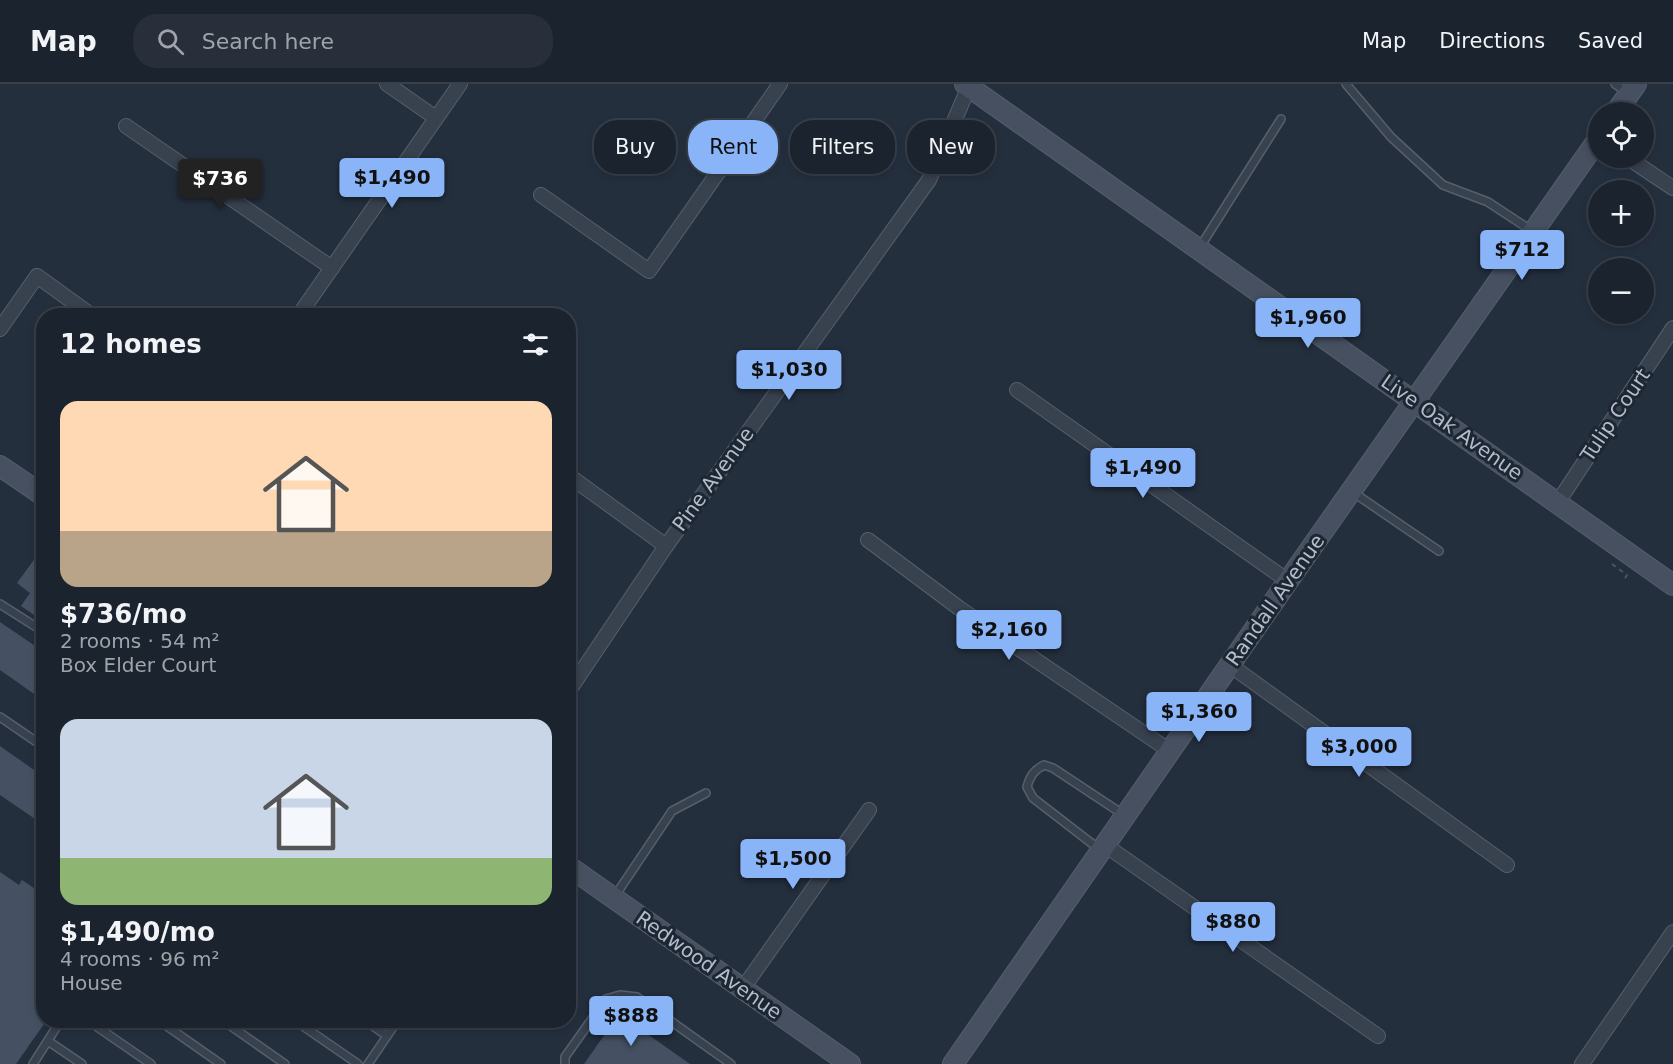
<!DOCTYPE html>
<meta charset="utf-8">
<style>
body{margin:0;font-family:"DejaVu Sans",sans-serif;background:#282f3a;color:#f1f3f6;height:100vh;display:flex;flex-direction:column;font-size:22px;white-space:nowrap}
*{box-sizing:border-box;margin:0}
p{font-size:20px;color:#a0a4aa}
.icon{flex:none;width:33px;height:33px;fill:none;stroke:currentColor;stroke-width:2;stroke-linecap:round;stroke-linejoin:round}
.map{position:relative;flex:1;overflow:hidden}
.panel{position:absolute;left:36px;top:224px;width:540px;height:720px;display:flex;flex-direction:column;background:#1b232e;border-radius:24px;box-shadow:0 3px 9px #0003,0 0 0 2px #39404a}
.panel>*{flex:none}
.hud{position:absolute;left:594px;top:36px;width:570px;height:54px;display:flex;gap:12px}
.tools{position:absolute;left:1588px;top:18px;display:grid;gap:12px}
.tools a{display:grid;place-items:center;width:66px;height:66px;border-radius:50%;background:#1b232e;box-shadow:0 3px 9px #0003,0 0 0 2px #39404a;font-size:30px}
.price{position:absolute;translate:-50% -51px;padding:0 14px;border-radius:6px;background:#8ab4f8;color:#111;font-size:20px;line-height:39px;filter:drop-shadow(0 2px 3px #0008)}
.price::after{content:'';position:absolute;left:50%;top:36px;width:18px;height:14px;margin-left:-9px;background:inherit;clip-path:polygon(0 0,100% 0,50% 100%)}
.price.selected{background:#222;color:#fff}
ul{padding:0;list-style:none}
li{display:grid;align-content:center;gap:12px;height:318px;padding:0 24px}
li span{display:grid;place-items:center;height:186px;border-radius:18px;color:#555}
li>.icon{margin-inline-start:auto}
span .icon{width:108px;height:108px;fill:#fffc;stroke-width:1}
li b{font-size:26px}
h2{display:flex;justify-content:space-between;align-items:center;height:72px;padding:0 24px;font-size:26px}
.tag{padding:0 21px;border-radius:24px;background:#1b232e;box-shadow:0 3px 9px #0003,0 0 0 2px #39404a;font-size:21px;line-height:54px}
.tag.selected{background:#8ab4f8;color:#111}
header{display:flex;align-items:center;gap:36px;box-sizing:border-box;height:84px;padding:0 30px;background:#1b232e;border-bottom:2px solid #39404a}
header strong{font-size:28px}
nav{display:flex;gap:33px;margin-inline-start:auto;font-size:21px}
.search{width:420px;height:54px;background:#282f3a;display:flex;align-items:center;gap:15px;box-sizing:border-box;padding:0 21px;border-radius:24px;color:#a0a4aa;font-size:22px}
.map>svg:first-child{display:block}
</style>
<header>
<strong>Map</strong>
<div class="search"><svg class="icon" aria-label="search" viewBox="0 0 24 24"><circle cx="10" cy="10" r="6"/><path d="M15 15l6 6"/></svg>Search here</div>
<nav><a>Map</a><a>Directions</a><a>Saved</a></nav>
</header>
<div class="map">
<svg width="1673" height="980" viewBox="0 0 1673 980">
<rect width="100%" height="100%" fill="#242f3e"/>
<g fill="#455162">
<polygon points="44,462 44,538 21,522 30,509 17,499"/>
<polygon points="0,538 44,568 44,617 0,586"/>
<polygon points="0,662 44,693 44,729 38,737 0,711"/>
<polygon points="0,788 19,801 22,796 44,811 44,940 16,980 0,980"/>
<polygon points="619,930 690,980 584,980"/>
</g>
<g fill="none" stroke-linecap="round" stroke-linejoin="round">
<g stroke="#565f6c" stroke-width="10">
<g id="lane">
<polyline points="1346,0 1391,53 1443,101 1488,118 1532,147"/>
<polyline points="1615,0 1627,8"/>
<polyline points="1200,163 1281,35"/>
<polyline points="1354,409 1439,467"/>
<polyline points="0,520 44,548"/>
<polyline points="0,633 44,663"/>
<path d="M1099,765L1033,714L1027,703C1030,692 1034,686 1044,681L1053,684L1124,731"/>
<polyline points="615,812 672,727 706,709"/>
<polyline points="87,936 151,980"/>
<polyline points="158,936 221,980"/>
<polyline points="222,936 285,980"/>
<polyline points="294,936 358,980"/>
<polyline points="364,936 387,952"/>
<polyline points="48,957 82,980"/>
<polyline points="33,980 61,936"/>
<polyline points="368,980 398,936"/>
<polyline points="565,980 565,973 606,915 620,911 637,913 731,980"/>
</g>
</g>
<g stroke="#565f6c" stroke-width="16">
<g id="street">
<polyline points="387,0 436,34"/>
<polyline points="126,42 332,184"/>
<polyline points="1628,74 1673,104"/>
<polyline points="541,111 649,187 780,0"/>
<polyline points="299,231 460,0"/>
<polyline points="0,245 37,192 91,231"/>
<polyline points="1017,306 1288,497"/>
<polyline points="568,391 666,462"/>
<polyline points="1558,418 1673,244"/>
<polyline points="868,456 959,524 1170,667"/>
<polyline points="1230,581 1507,781"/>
<polyline points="568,608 666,462 929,96 970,0"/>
<polyline points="1105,761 1378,952"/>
<polyline points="743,904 869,726"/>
<polyline points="1582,980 1673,848"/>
</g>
</g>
<g stroke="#565f6c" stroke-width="22">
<g id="secondary">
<polyline points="965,0 1673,501"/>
<polyline points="1616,28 1636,0"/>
<polyline points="0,382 44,412"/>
<polyline points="568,782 850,980"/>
<polyline points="953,980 1288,497 1599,54"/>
</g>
</g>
<polyline stroke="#44595c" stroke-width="2" stroke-dasharray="4.5 4.5" stroke-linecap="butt" points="1612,480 1627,491 1624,496"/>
<use href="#lane" stroke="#38414e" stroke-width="7"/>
<use href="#street" stroke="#38414e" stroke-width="14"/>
<use href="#secondary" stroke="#465061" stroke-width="20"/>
</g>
<g text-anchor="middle" stroke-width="6" stroke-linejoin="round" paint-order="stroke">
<g font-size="20" fill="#b4bcc9" stroke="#1d2633">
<text transform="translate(1615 331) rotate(-56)" y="7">Tulip Court</text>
<text transform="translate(1452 343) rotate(35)" y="7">Live Oak Avenue</text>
<text transform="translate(713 395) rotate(-54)" y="7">Pine Avenue</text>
<text transform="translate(1275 516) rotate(-55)" y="7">Randall Avenue</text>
<text transform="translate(709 881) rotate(35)" y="7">Redwood Avenue</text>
</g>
</g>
</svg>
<div class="tools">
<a><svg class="icon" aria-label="locate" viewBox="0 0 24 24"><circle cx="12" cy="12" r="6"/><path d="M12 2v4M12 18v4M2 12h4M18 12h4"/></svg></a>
<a>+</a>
<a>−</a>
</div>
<b class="price" style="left:392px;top:125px">$1,490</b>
<b class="price selected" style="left:220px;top:126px">$736</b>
<b class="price" style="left:1522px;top:197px">$712</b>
<b class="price" style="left:1308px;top:265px">$1,960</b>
<b class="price" style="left:789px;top:317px">$1,030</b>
<b class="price" style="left:1143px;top:415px">$1,490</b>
<b class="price" style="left:1009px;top:577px">$2,160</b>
<b class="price" style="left:1199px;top:659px">$1,360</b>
<b class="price" style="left:1359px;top:694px">$3,000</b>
<b class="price" style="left:793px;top:806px">$1,500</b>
<b class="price" style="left:1233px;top:869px">$880</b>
<b class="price" style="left:631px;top:963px">$888</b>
<div class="hud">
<a class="tag">Buy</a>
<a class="tag selected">Rent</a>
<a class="tag">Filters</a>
<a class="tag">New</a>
</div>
<section class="panel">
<h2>12 homes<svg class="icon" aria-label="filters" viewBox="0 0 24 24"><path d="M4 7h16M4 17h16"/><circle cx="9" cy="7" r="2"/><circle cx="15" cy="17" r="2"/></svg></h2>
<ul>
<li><span style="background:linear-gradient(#ffd9b3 70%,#b9a48a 0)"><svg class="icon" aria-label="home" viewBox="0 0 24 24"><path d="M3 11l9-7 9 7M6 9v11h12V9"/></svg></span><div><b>$736/mo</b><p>2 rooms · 54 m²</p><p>Box Elder Court</p></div></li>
<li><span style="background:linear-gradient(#c9d6e8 75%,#8fb573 0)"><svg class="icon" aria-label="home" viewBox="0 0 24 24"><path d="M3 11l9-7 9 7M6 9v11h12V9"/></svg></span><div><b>$1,490/mo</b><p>4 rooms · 96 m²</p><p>House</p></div></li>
</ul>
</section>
</div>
